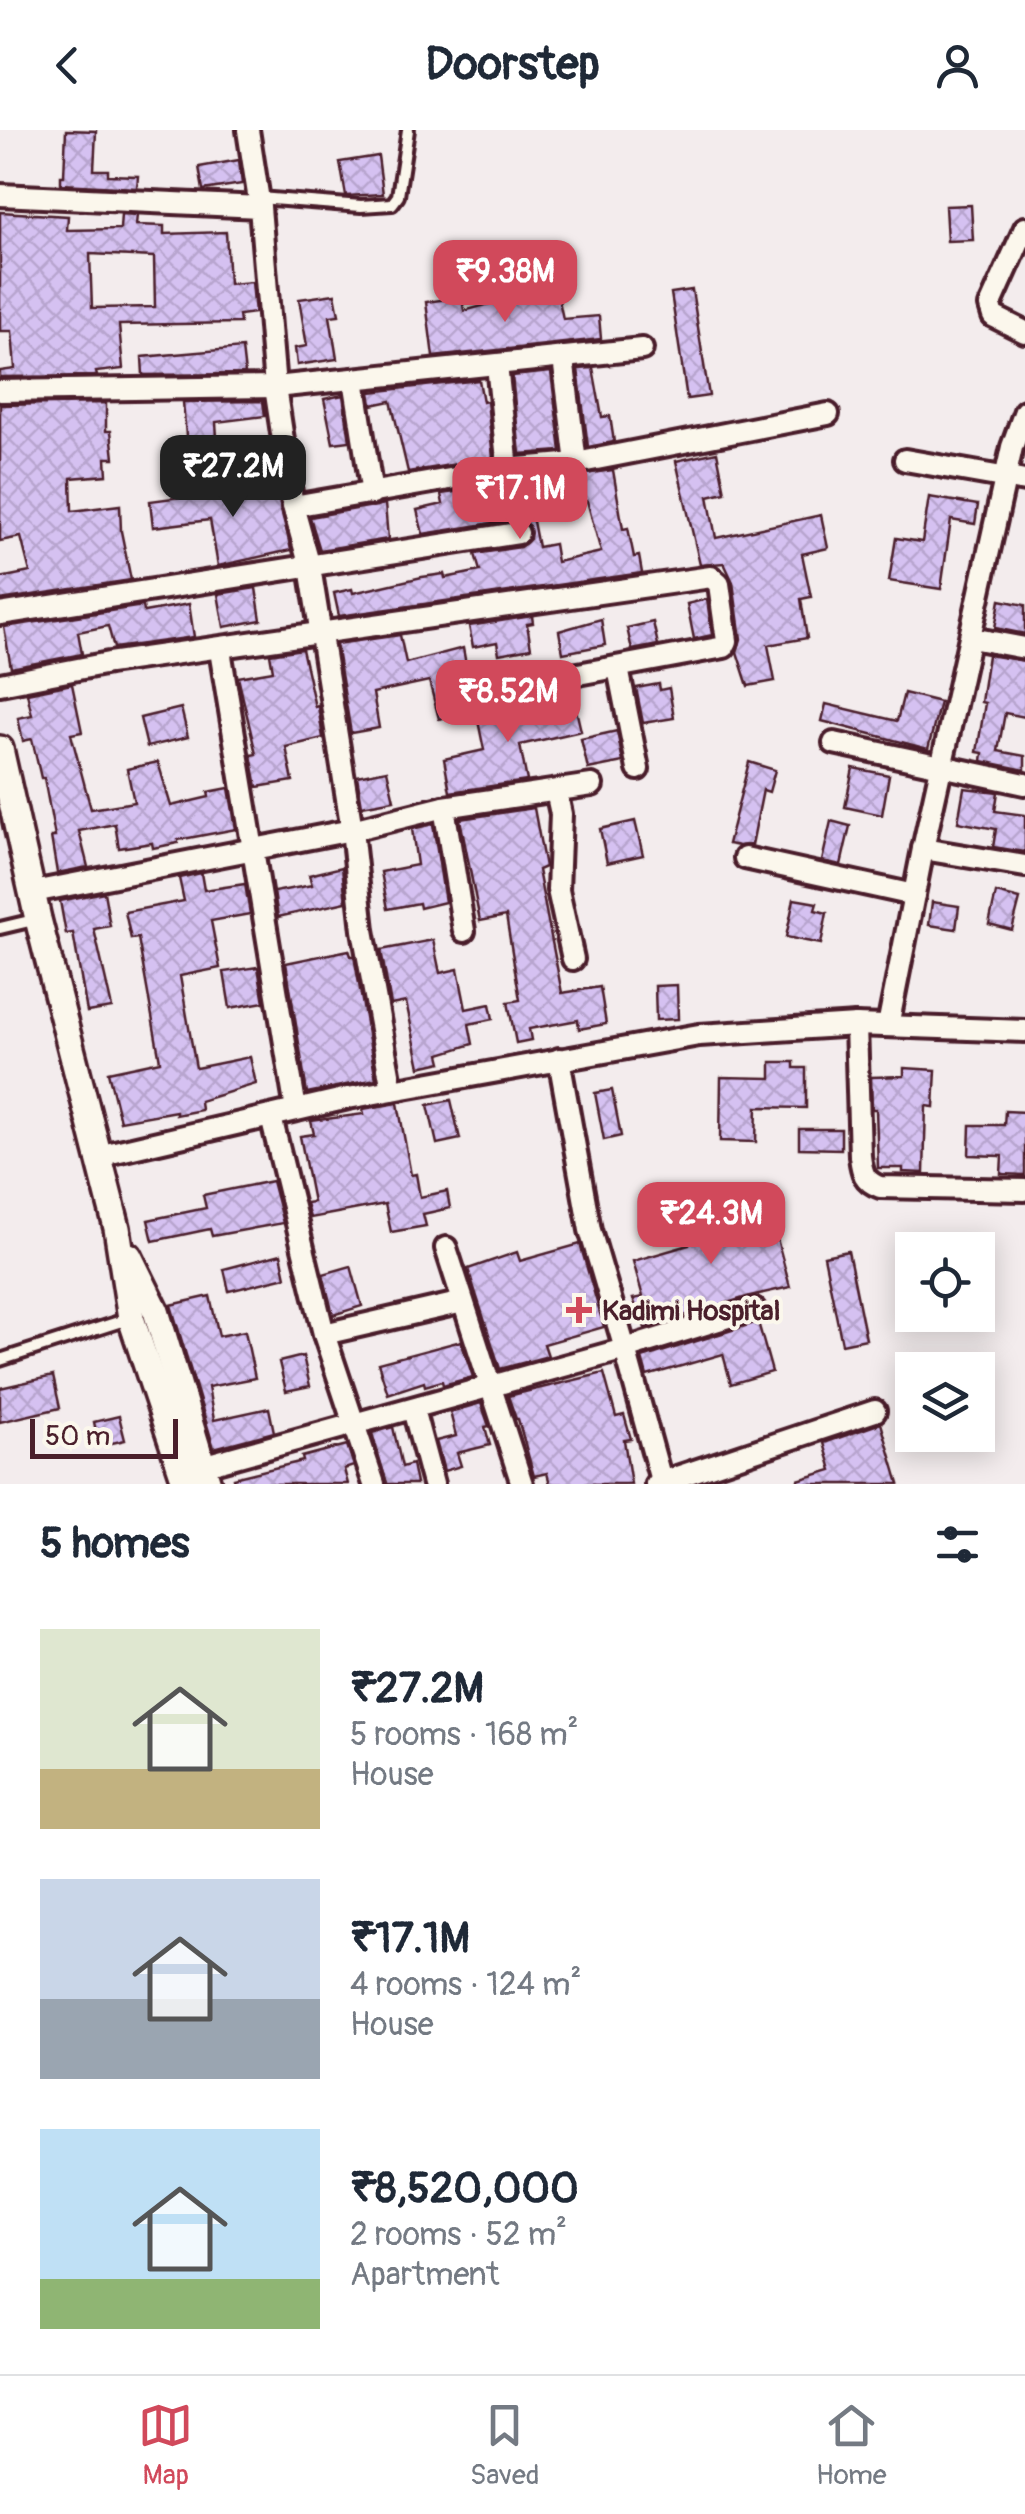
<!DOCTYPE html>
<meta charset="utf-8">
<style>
body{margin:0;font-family:Pangolin,sans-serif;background:#f6f6f7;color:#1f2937;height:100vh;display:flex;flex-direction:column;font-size:38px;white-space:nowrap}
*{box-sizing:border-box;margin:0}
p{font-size:32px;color:#747a83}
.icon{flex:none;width:55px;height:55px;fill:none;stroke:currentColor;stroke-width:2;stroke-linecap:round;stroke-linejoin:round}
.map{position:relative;height:1354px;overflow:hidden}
.details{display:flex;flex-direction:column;background:#fff;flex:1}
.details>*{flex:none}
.tools{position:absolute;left:895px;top:1102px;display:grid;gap:20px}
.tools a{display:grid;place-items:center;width:100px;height:100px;border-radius:0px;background:#fff;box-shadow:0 5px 25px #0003;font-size:50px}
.scale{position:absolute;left:30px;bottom:25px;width:148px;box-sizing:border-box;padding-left:10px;border:5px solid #4a1f2b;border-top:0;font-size:28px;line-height:35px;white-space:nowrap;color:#4a1f2b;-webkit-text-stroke:8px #fbf7ec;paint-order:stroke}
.price{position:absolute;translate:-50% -85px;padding:0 22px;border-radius:20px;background:#d1495b;color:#fff;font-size:32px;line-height:65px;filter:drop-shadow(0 2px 5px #0008)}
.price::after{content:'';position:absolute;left:50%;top:60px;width:30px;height:22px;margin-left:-15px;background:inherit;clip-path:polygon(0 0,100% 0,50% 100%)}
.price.current{background:#222;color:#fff}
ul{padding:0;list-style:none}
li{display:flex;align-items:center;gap:30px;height:250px;padding:0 40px}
li span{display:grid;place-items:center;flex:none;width:280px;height:200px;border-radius:0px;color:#555}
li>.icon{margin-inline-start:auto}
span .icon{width:120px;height:120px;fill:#fffc;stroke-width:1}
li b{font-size:42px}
h2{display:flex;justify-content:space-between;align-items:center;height:120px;padding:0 40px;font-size:42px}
header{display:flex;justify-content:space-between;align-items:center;height:130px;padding:0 40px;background:#fff;font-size:45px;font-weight:700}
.dock{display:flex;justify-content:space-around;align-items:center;height:140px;border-top:2px solid #e0e1e3;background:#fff;font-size:28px;color:#747a83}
.dock a{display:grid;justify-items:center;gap:5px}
.dock .current{color:#d1495b}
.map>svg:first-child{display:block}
</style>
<header><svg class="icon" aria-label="back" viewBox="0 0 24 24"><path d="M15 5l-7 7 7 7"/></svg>Doorstep<svg class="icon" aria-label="person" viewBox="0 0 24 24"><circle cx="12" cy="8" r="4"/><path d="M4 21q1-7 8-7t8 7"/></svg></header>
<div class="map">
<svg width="1025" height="1354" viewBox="0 0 1025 1354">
<defs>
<pattern id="building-cross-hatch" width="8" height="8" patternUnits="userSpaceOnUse" patternTransform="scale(2.5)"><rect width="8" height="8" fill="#d5c1f1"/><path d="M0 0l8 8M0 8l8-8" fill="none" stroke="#b8a5cf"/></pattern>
</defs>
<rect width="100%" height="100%" fill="#f3eced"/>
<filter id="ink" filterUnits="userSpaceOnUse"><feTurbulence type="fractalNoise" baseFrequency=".01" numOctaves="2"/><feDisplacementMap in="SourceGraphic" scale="20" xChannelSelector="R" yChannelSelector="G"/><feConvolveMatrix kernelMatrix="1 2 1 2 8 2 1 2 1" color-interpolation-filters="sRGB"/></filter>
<g filter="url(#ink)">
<g fill="url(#building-cross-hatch)" stroke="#4a1f2b" stroke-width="2.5" fill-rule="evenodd">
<polygon points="66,0 96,1 94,40 108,40 108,45 138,46 137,58 61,54 61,46 64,46"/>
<polygon points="378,26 383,64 346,66 340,32"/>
<polygon points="239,30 242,54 203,60 199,37"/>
<polygon points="971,75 973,110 947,111 945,76"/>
<path d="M0,82L68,86L67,100L120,99L121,84L137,85L136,95L164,96V104L226,102L229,154L252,152L255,183L239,185L240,193L119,195L123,239L96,242L97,246L0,247V241L15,239L12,201H0ZM90,124L154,127L155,177L92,178Z"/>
<polygon points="556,156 563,189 599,186 601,209 433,227 426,172 462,167 464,181"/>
<polygon points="692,160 709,266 687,269 671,163"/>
<polygon points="335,164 339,185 330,186 337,229 297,235 295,218 307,216 299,169"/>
<polygon points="242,218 245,244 143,245 142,227"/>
<polygon points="593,238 602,287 610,286 614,312 588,317 578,239"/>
<polygon points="551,242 561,321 520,324 512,246"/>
<polygon points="479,250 483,272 487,271 493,328 408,342 391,271 372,275 370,262"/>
<polygon points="343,265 350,311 333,313 324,269"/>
<polygon points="263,271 265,286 216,292 219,339 189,340 183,272"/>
<polygon points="106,273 106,301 111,301 114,328 106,328 107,345 71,348 72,381 120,375 121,401 131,450 0,470 0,448 30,442 21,407 0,411 0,275"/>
<polygon points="717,322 725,362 708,366 716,408 821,385 828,418 802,424 811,467 801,469 807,508 768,515 775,551 748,556 737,522 741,509 733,452 724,433 700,435 676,331"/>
<path d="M613,340L623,399L628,398L634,427L639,426L642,443L339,486L334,463L352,459L353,463L422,447L444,444L445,448L480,441L475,424L520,417L530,409L529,395L517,389L423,404L417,380L443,374L441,364ZM587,371L601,422L557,432L554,414L538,417L531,381Z"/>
<polygon points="275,349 291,420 218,436 210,390 153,397 150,371 226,361 225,358"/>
<polygon points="929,367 978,375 975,394 951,390 941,459 889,451 896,408 922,412"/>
<polygon points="385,374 388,409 320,420 310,387"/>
<polygon points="256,458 261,490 224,497 218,464"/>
<polygon points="707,469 712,505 694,509 687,474"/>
<polygon points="1000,470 1025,475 1025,504 995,498"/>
<polygon points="189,474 194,507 114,518 108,496 78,502 82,524 11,538 4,497 143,476 144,482"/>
<polygon points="532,486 533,493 527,494 531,518 499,524 497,512 473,517 469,496"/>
<polygon points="601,489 605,515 563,523 559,501"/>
<polygon points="653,492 658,515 632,520 627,498"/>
<polygon points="400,505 406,533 463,518 474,580 439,589 429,551 373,563 379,598 351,603 336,514"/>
<polygon points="302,519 315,577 318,576 323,608 286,617 293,651 257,657 251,625 256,624 238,547 273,541 270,524"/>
<polygon points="988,525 1025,531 1025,587 1005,583 998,621 1025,626 1025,640 982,631 983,623 977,622 985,573 981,572"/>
<polygon points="72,554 82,602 71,604 91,679 134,672 127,639 158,632 171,676 209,667 208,662 229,658 236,699 178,710 178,713 153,718 152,713 119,718 115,694 79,701 88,737 57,743 51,707 55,707 44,648 41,648 32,609 23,611 18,588 32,585 27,563"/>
<polygon points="659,554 660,560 669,558 674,588 643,593 636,558"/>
<polygon points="904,563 940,572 928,619 822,591 826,574 897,591"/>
<polygon points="574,571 581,601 520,615 527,651 450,662 444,629 484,620 477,586 515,578 516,583"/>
<polygon points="181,578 188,607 147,617 140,588"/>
<polygon points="617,601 623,632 588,639 581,609"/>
<polygon points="749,632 775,640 769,662 763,660 752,715 739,716 728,714"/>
<polygon points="853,638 889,645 882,685 845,677"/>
<polygon points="387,640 394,670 362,676 357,646"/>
<polygon points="964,658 998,662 995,681 1025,685 1025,722 993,717 996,699 958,692"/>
<polygon points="534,678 545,737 538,740 562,863 600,857 606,894 579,899 578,890 529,899 531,910 516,913 508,872 520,870 506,786 480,791 460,689"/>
<polygon points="635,691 643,725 607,733 600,699"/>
<polygon points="831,691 850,696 841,735 822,731"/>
<polygon points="433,694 445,772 420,778 419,773 388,779 381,742 417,735 412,699"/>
<polygon points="342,737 346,772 278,787 274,762 312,755 309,745"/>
<polygon points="201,743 204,760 245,754 250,784 211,791 220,838 180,846 196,938 250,927 256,954 200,971 201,980 176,985 176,981 120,991 108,942 160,931 138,808 131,809 125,782 184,771 179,748"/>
<polygon points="104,762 110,796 94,799 112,878 87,882 73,803 66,804 60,771"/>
<polygon points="996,763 1020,769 1012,800 989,794"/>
<polygon points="794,769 817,773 815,780 827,783 821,814 786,807"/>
<polygon points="932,772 959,776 956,799 929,795"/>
<polygon points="433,810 440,843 458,839 466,879 490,874 493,889 469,894 473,914 440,924 442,932 420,937 406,872 391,875 381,820"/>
<polygon points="349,820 351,826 354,826 376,949 307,963 286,833"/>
<polygon points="258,837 264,872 230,878 224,842"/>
<polygon points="677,855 678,889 656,890 655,856"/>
<polygon points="771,932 794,932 794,938 806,938 806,978 757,977 756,1012 720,1011 721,947 771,948"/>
<polygon points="904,938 936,940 934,977 926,976 924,1043 903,1042 903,1038 878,1038 876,979 872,979 871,947 904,946"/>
<polygon points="612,960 621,1006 604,1010 595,963"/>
<polygon points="451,970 460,1009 437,1014 428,975"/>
<polygon points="398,973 411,1045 416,1044 420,1067 447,1061 450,1078 423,1084 426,1096 391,1102 385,1074 310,1088 306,1073 313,1072 300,1006 314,1004 311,991 364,984 363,979"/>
<polygon points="1005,981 1025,982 1025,1045 1001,1044 1002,1026 969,1025 970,995 1004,995"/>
<polygon points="799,999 841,999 841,1019 799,1018"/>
<polygon points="272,1051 283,1093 212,1106 210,1099 153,1111 148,1090 206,1078 203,1065"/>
<polygon points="690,1080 766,1082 765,1107 776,1105 790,1157 750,1166 645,1198 633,1169 643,1167 633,1131 689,1115"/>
<polygon points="580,1114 604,1197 544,1214 548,1226 500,1239 468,1139 517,1122 520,1131"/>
<polygon points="848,1121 866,1209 842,1214 824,1126"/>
<polygon points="281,1124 286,1147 229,1161 224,1139"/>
<polygon points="351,1136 362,1176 333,1185 323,1144"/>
<polygon points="210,1166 219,1206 245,1201 255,1248 208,1257 214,1290 269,1278 274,1302 214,1318 171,1175"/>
<polygon points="758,1192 772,1242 731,1254 723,1224 647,1246 642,1228"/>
<polygon points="461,1211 473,1247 443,1255 442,1251 425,1256 424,1252 388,1264 378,1233"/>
<polygon points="303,1226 310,1256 286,1261 279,1232"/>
<polygon points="604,1243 616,1287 624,1285 631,1309 624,1310 631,1354 550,1354 547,1343 534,1346 518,1289 516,1289 508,1266"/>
<polygon points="53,1246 60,1278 0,1292 0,1258"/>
<polygon points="481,1273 489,1296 485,1297 490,1315 457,1323 461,1336 444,1341 436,1311 456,1306 450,1282"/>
<polygon points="119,1286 125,1310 99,1316 94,1292"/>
<polygon points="881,1293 899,1354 798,1354 798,1350 832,1340 824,1313"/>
<polygon points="393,1297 402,1337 412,1334 416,1354 387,1354 372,1303"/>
<polygon points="347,1315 354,1336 344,1339 348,1354 234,1354 233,1348 303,1331 302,1327"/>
</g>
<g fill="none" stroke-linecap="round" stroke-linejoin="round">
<g stroke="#4a1f2b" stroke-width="18">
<g id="service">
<polyline points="259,68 361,76 392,74 398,66 408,0"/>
<polyline points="0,798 38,789"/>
<polyline points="0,1230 131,1188"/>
</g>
</g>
<g stroke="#4a1f2b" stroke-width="28">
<g id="minor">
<polyline points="248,0 260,77"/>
<polyline points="0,65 260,77 275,257 293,376 310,437 321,505 352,700 363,800 392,960"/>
<polyline points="1025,98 990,176 993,186 1025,202"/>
<polyline points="563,228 576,333"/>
<polyline points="497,235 508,339"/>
<polyline points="354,249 372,364"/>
<polyline points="0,261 275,257 642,219"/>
<polyline points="905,330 1025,351"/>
<polyline points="293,376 508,339 576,333 828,284"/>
<polyline points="0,484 518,403"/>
<polyline points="971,508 1025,518"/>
<polyline points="220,520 296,980"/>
<polyline points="618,538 638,639"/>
<polyline points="0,554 109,533 711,447 719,454 727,511 724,517 562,547"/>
<polyline points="834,613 1025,654"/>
<polyline points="556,661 561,684 558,760 573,829"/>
<polyline points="444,677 464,801"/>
<polyline points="923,719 1025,736"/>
<polyline points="745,728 914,765"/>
<polyline points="33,762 352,700 444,677 592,655"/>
<path d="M856,895L860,1026C862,1043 864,1051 880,1057L1025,1060"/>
<polyline points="888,896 923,719 1012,317 1025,281"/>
<polyline points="559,929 590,1100 625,1219 754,1179"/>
<polyline points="271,987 324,1204 374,1354"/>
<polyline points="98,1026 348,968 699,905 856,895 1025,901"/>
<polyline points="446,1118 522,1354"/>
<polyline points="324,1204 463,1172"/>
<polyline points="413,1279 433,1354"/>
<polyline points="202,1336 625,1219 662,1354"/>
<polyline points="656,1354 875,1281"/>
</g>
</g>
<g stroke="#4a1f2b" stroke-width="32">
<g id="tertiary">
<polyline points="0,619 38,789 117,1098 131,1188 186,1354"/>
<polyline points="129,1126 156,1181 208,1354"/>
</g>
</g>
<use href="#service" stroke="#fbf7ec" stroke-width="10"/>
<use href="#minor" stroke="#fbf7ec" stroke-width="20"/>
<use href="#tertiary" stroke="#fbf7ec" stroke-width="25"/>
</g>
</g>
<path fill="#d1495b" stroke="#fbf7ec" stroke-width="4" d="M574 1165h10v10h10v10h-10v10h-10v-10h-10v-10h10z"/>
<g text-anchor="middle" stroke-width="8" stroke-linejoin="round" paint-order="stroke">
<g font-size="28" font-weight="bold" fill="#4a1f2b" stroke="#fbf7ec" text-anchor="start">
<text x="602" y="1190">Kadimi Hospital</text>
</g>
</g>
</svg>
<div class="tools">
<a><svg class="icon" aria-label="locate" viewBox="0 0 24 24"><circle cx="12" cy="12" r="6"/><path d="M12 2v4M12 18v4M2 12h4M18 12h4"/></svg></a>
<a><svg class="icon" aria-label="layers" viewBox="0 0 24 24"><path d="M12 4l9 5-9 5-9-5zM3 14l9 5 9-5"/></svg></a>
</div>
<div class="scale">50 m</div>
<b class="price" style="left:505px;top:195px">₹9.38M</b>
<b class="price current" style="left:233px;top:390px">₹27.2M</b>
<b class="price" style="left:520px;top:412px">₹17.1M</b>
<b class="price" style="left:508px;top:615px">₹8.52M</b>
<b class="price" style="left:711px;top:1137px">₹24.3M</b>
</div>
<section class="details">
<h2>5 homes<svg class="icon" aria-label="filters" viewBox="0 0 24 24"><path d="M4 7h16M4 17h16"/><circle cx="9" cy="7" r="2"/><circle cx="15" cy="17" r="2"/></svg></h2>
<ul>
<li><span style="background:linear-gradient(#dfe7d0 70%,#c2b280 0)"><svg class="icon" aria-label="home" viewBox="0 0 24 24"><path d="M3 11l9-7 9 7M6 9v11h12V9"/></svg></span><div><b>₹27.2M</b><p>5 rooms · 168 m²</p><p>House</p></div></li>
<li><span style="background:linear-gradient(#c9d6e8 60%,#9aa5b1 0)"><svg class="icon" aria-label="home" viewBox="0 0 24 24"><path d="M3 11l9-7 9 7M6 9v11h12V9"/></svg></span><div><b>₹17.1M</b><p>4 rooms · 124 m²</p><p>House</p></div></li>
<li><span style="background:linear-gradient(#bfe0f5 75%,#8fb573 0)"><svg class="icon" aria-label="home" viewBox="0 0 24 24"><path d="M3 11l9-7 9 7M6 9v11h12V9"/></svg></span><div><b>₹8,520,000</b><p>2 rooms · 52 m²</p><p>Apartment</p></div></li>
</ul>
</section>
<nav class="dock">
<a class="current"><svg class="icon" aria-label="map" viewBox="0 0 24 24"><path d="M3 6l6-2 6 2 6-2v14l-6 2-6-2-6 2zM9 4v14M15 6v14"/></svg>Map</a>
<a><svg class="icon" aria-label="saved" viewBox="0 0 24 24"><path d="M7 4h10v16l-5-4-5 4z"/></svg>Saved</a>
<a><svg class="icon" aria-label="home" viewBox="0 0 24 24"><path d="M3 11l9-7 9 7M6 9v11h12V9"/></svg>Home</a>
</nav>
